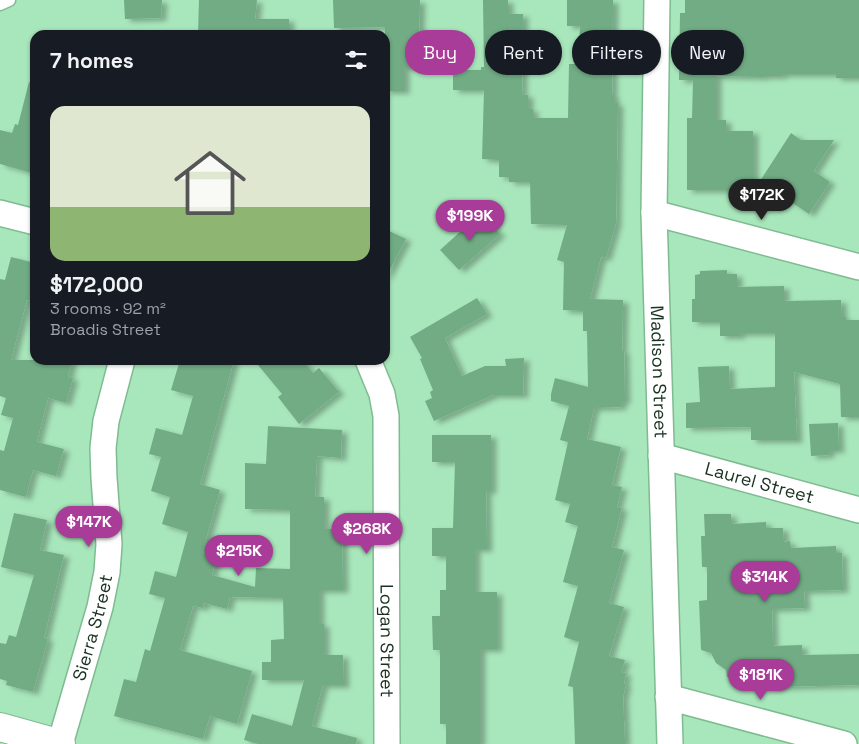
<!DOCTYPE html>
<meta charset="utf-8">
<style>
body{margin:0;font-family:"Space Grotesk",sans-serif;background:#242831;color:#f1f3f6;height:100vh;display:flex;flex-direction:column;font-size:19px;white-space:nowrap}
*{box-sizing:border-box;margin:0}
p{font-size:16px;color:#9ea1a6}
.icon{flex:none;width:28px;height:28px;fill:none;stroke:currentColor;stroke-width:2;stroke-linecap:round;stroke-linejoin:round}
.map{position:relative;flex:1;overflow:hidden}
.sheet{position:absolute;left:30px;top:30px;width:360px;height:335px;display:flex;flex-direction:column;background:#171b24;border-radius:15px;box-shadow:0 1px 4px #0004}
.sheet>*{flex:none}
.hud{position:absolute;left:405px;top:30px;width:379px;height:45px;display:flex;gap:10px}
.price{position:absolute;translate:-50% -42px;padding:0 11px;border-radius:18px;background:#a93b99;color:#fff;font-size:16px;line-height:32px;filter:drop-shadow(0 1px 2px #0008)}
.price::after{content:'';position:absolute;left:50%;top:30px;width:15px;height:11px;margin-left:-8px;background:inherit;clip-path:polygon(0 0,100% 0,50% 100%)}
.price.current{background:#222;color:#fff}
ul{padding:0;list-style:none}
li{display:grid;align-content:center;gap:10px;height:265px;padding:0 20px}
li+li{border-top:1px solid #363941}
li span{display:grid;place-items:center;height:155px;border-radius:15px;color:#555}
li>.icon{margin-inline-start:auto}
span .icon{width:90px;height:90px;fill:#fffc;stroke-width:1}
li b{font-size:21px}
h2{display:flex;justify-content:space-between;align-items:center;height:60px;padding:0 20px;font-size:21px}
.pill{padding:0 18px;border-radius:22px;background:#171b24;box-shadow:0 1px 4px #0004;font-size:18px;line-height:45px}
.pill.current{background:#a93b99;color:#fff}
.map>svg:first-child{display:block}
</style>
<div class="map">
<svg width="859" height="744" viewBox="0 0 859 744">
<defs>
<filter id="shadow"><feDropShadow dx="5.5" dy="3" stdDeviation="2.5" flood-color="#0004"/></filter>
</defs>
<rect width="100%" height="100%" fill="#a8e6bb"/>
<g fill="#71ac84" filter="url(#shadow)">
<polygon points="124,0 162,0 161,18 125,19"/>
<polygon points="199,0 257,0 255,19 289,19 289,35 198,34"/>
<polygon points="333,0 420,0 419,37 427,37 426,67 404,67 404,91 385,91 385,27 334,28"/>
<polygon points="483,0 508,0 508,14 523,14 522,94 528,95 528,109 533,109 533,118 568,118 569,64 578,64 580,26 567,26 567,0 613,0 612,95 614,95 614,103 618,103 616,223 606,258 601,257 590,299 623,300 622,351 624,351 625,401 621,401 621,407 594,408 587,439 621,447 612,485 622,487 617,507 622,508 612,547 624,550 609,603 624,607 609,656 625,660 621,672 626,673 624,683 626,684 623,697 625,744 575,744 573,687 568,686 579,642 564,637 578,586 563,582 578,526 565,522 570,504 555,500 568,442 560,440 569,406 551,401 551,394 555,378 588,387 587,331 583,331 583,311 563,310 564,262 557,260 567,225 531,224 530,182 509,182 509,177 499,177 499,160 482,159 484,90 453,90 453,70 481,70 481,67 484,67"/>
<polygon points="685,0 859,0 859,78 836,78 836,74 782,74 782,76 763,76 763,77 716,76 716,120 726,120 726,131 753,131 753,190 687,190 687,118 692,118 693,80 679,80 680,13 685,13"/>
<polygon points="29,82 35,83 35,162 32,173 0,164 0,130 12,133 15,124 18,125"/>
<polygon points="791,133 801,140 834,140 814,171 830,182 809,214 760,181"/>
<polygon points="481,213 500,234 459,270 440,250"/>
<polygon points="385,229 406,239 385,279"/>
<polygon points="11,257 35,263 35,302 27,300 11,360 72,360 68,377 73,378 66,403 48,398 38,437 37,442 64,449 56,476 33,470 26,497 0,490 0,450 4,451 13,418 1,415 6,398 0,396 0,279 5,280"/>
<polygon points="727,270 727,274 737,274 737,287 784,286 784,301 841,300 842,317 846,317 846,320 859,320 859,417 841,417 840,384 794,372 797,440 751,440 751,427 686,428 686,403 700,402 698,367 729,366 730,389 775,387 775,333 740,333 740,336 720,336 720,322 692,322 692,299 695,299 695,275 700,274 700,271"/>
<polygon points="477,298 487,314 445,338 462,376 485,366 506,366 505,359 524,358 523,395 493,395 434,421 425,401 432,398 430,392 433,390 420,359 422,358 410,337"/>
<polygon points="180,360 234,360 200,484 220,490 202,553 216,557 212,575 255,587 256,568 290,569 290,510 245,509 245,463 266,464 268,426 342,430 341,458 317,456 315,497 324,497 324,529 342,529 343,590 319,590 319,624 324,624 324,655 343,655 344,685 323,685 312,726 357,738 356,744 258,744 244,740 252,714 292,726 304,680 262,680 262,662 271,662 271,640 284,639 283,598 230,597 227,609 204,603 203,608 193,606 180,650 252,671 237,724 210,716 203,739 114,716 124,679 136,682 145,649 150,651 165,598 149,594 155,571 176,577 188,532 162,524 170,497 151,491 161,457 149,454 156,428 182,435 193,396 171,390"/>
<polygon points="254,360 302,360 313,373 319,368 339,392 299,424 278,397 282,394"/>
<polygon points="838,423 839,450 829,450 829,455 811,456 809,424"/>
<polygon points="432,435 491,435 491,491 486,491 487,549 475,549 475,592 497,592 497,649 480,649 480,744 446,744 446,724 440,724 440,650 433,650 432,616 440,616 440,590 446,590 446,556 432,556 432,528 453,528 455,462 432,462"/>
<polygon points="14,513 47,520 40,550 64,555 44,638 48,639 33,692 6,685 7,681 0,679 0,643 6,644 9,635 16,637 34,575 1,567"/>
<polygon points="704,514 731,514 732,524 766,522 766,528 783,528 784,542 790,541 791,548 836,546 836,553 842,553 843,590 804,591 805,608 772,609 773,646 802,645 802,655 859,654 859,685 773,687 773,680 761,680 761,676 727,677 726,670 716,663 711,653 701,650 699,601 707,600 707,567 702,567 701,536 705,536"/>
</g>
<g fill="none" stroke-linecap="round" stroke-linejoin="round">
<g stroke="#7fbb91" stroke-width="15">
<polyline id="service" points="0,4 9,0"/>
</g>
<g stroke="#7fbb91" stroke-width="28">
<g id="minor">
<path id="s1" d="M657,0L654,213L670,744"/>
<polyline points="0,213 35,222"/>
<polyline points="654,213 859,267"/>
<path id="s2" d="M368,360L382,394L386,416L387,744"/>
<path id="s3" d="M661,456L859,510"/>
<polyline points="668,697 844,744"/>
<path id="s4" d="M60,744L100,607L107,572L109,544L104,478L103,448L106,421L122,360"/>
</g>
</g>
<g stroke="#7fbb91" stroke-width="30">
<polyline id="tertiary" points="0,727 61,744"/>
</g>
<use href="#service" stroke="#fff" stroke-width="12"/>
<use href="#minor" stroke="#fff" stroke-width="25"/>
<use href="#tertiary" stroke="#fff" stroke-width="28"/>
</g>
<g text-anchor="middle" stroke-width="4" stroke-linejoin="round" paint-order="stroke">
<g font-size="18" fill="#183120" stroke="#b5f3c8">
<text dy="6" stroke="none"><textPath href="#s1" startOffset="372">Madison Street</textPath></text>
<text dy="6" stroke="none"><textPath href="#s3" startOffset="102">Laurel Street</textPath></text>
<text dy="6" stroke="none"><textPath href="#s4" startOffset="121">Sierra Street</textPath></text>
<text dy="6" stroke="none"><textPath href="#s2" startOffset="284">Logan Street</textPath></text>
</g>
</g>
</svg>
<b class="price current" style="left:762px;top:221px">$172K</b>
<b class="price" style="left:470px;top:242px">$199K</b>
<b class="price" style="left:89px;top:548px">$147K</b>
<b class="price" style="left:367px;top:555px">$268K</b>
<b class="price" style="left:239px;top:577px">$215K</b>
<b class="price" style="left:765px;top:603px">$314K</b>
<b class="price" style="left:761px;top:701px">$181K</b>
<div class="hud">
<a class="pill current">Buy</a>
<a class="pill">Rent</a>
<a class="pill">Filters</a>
<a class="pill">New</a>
</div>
<section class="sheet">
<h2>7 homes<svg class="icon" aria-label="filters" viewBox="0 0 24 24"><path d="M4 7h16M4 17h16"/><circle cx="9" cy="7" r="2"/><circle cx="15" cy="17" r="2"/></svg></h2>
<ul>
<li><span style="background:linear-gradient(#dfe7d0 65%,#8fb573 0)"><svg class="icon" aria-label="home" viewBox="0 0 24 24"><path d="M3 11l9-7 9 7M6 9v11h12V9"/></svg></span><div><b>$172,000</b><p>3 rooms · 92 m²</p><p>Broadis Street</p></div></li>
</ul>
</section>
</div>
